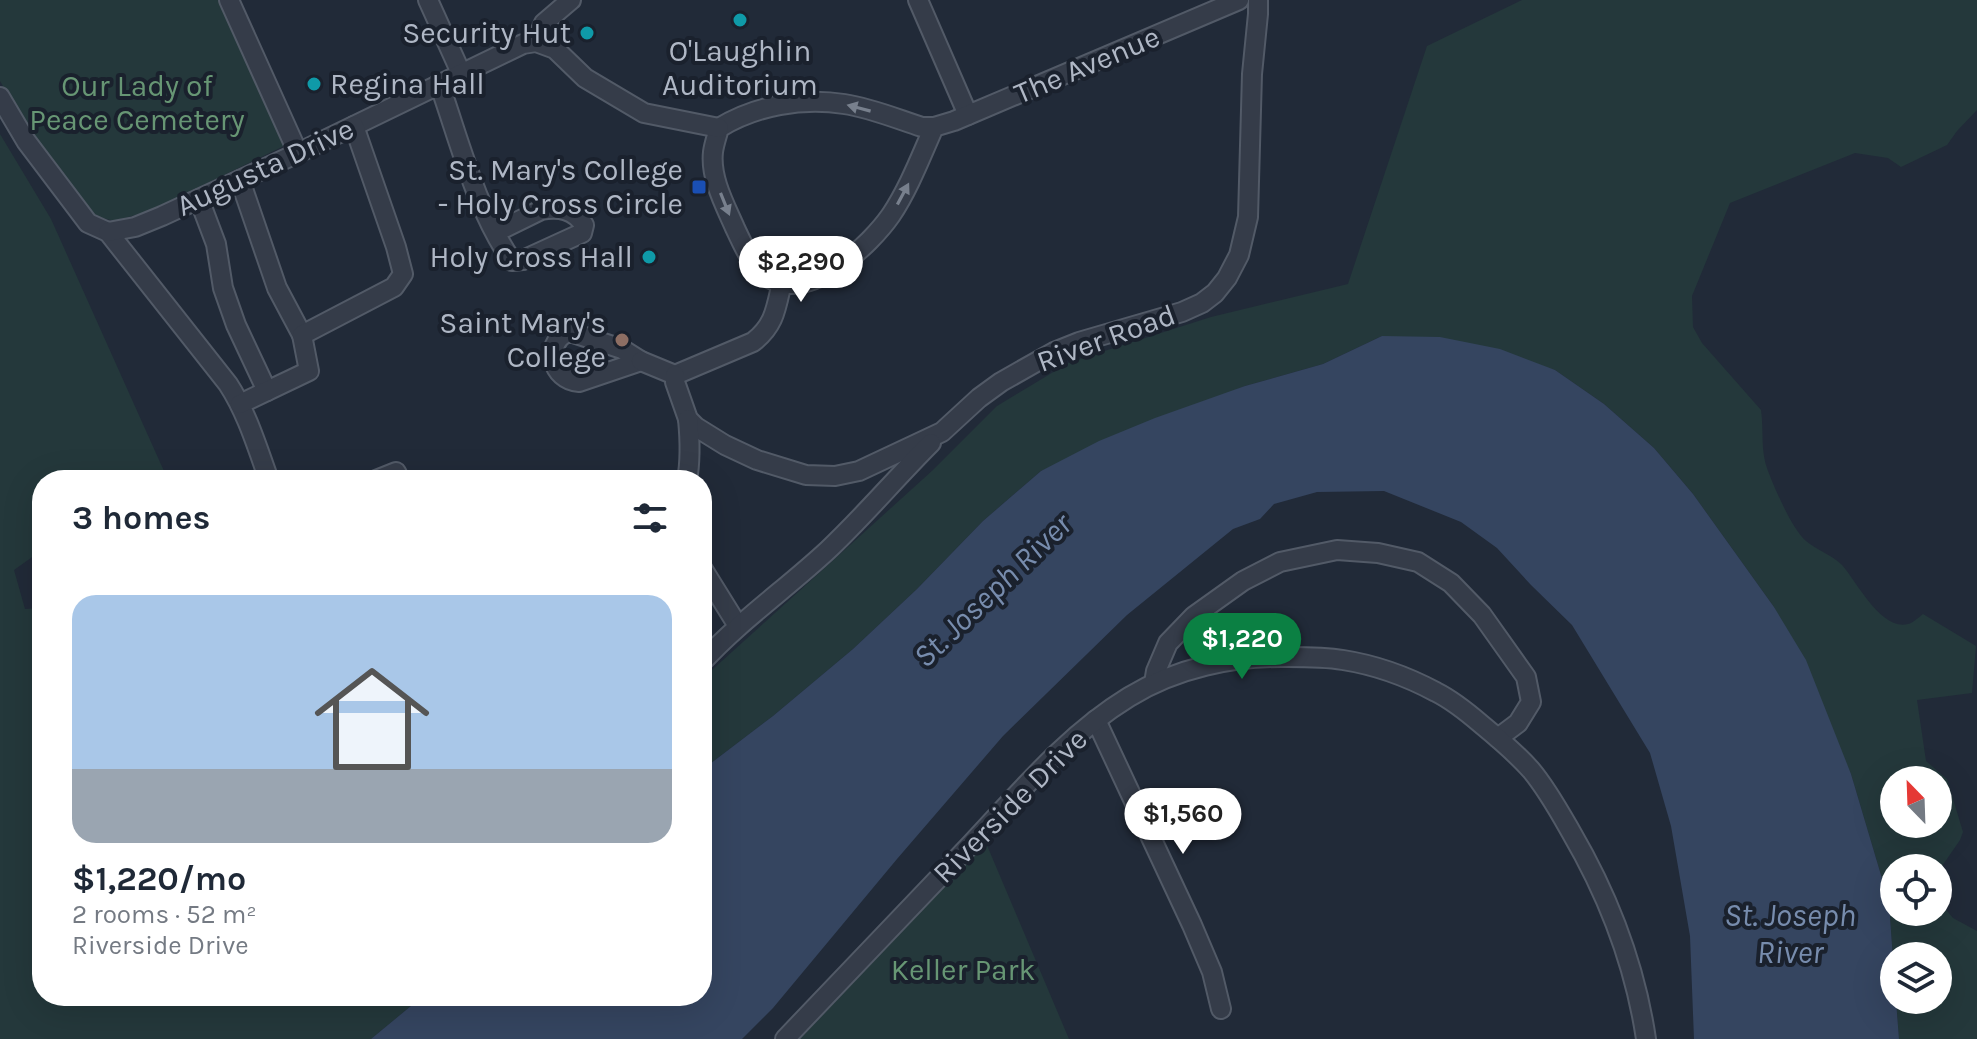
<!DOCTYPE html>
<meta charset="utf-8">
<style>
body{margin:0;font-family:Karla,sans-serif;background:#f2f2f3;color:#1f2937;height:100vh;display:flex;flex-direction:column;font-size:30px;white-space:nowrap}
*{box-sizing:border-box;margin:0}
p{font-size:26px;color:#747a83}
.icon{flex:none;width:44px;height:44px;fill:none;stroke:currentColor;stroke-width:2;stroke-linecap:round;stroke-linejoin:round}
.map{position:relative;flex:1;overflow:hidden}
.drawer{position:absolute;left:32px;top:470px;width:680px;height:536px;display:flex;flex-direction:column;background:#fff;border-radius:32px;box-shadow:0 8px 32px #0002}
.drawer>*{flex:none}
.needle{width:52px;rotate:337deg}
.fabs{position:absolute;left:1880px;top:766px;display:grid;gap:16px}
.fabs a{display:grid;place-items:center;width:72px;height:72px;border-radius:50%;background:#fff;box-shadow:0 8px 32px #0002;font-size:40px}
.price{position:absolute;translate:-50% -68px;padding:0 18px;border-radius:28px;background:#fff;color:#222;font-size:26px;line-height:52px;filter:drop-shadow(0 2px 4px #0008)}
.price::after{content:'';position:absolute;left:50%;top:48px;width:24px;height:18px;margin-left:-12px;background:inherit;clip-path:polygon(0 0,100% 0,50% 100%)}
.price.on{background:#0b8043;color:#fff}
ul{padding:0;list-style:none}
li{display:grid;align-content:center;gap:16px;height:424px;padding:0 40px}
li+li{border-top:2px solid #e0e1e3}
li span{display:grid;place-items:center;height:248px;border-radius:24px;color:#555}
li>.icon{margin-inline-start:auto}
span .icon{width:144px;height:144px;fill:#fffc;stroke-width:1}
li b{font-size:34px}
h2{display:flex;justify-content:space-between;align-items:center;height:96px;padding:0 40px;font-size:34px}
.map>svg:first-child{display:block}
</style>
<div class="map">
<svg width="1977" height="1039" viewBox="0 0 1977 1039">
<rect width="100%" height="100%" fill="#212a38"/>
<g fill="#24383b" fill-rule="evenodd">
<polygon points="0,0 222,0 286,145 150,211 114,221 92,215 22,119 0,81"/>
<path d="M1522,0H1977V110L1957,131L1947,145L1901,167L1888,158L1855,153L1730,203L1692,296L1693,327L1702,343L1761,410C1764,430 1760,451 1768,471C1775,489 1792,529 1806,541C1817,550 1832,555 1842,565C1857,582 1881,631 1908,624C1913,623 1919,617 1923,614L1976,646L1972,693L1917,700L1926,761L1947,779L1963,832L1960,840L1938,872V868H1894V912H1938V900L1953,918L1977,931V1039H1899L1896,1000H1938V956H1894V974L1889,902L1851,774L1774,607L1693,494L1654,448L1604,404L1555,370L1382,336L1323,364L1245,386L1041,471L983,521L917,589L853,649L773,716L702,770V679L933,470L997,406L1070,362L1211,317L1348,284L1427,46ZM1894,780H1938V824H1894Z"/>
<polygon points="0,134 51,219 168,480 42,480 42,550 14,570 25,609 42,608 42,996 423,996 371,1039 0,1039"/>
<polygon points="986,843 1069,1039 800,1039"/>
</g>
<polygon fill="#354560" points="1382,336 1440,337 1500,349 1555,370 1604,404 1654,448 1693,494 1774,607 1806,660 1851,774 1889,902 1894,974 1894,1000 1896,1000 1899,1039 1694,1039 1690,936 1671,826 1650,753 1572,625 1531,585 1497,548 1461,522 1384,491 1317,492 1274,504 1260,519 1233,529 1127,615 1003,736 897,859 773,1008 742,1039 371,1039 423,996 702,996 702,770 773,716 853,649 917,589 983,521 1041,471 1099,441 1155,418 1245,386 1323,364"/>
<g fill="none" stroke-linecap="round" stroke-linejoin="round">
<g stroke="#525a67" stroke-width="22">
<g id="minor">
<polyline points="229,0 298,153"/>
<polyline points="428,0 461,73"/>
<polyline points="918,0 968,115"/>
<polyline points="536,42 544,23 571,0"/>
<path d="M439,83C460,143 476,209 512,261L523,260L582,233L584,225C574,209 559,207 541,210L496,232"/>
<path d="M0,97L26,141L88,223L108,232L228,384C247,413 257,447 269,480"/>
<path d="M934,127C921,156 909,188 891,215C870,245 815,297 775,281C754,272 744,247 735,228C725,205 710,178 713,152C714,144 717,136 719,128C755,106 802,97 844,104C871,108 897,119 922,127H934L954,121L1239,0"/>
<polyline points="240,180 277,288 302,335"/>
<polyline points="199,199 216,244 223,288 236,325 267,391"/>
<polyline points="108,232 135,227 162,216 298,153 523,44 536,42 555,49 585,78 644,113 719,128"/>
<path d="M566,333H573L622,349L641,361L579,382C551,380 544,344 566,333Z"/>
<path d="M641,361L675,375L753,342C775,325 776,308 782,282"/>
<polyline points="675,375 675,382 688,419 696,427 725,445 757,460 806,475 835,476 859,471 942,432 979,398 1001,382 1054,352 1079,342 1182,312 1202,303 1215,293 1227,278 1239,255 1248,217 1252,74 1258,14 1258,0"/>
<polyline points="240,404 309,371 302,335 394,287 403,274 396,247 354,126"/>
<polyline points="376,480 396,472 400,480"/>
<path d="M687,480C691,459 690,440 688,419"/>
<polyline points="702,568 738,626"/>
<path d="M702,662C741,620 786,589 828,550C864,516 896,478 931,443"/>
<polyline points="1154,683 1156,671 1168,643 1194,616 1243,581 1280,562 1337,550 1378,553 1418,562 1451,583 1482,615 1526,677 1531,702 1518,723 1498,738"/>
<polyline points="1096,720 1192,925 1212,972 1221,1009"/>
<path d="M785,1039C847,974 910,908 972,843C1021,791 1067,735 1129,697C1176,668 1233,656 1288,657C1306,657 1325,657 1343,660C1375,665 1408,677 1436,692C1452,700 1467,712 1481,724C1498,738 1516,753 1531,770C1547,789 1559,811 1571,832C1609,897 1635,965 1646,1039"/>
</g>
</g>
<use href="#minor" stroke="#353c49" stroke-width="18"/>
</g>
<defs><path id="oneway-solid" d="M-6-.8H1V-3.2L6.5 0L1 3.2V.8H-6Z" transform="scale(2)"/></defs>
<g fill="#78808d">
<use href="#oneway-solid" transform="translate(859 108) rotate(-165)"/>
<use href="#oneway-solid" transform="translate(903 194) rotate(-62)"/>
<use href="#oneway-solid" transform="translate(725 204) rotate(68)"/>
</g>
<g fill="#0f9aa8" stroke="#1a212d" stroke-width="3">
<circle cx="740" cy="20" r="8"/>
<circle cx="587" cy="33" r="8"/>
<circle cx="314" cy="84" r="8"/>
<circle cx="649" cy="257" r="8"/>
</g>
<rect fill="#1a4fb4" stroke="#1a212d" stroke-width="3" x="691" y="179" width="16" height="16" rx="4"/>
<circle fill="#8d6e63" stroke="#1a212d" stroke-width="3" cx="622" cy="340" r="8"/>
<g text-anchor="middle" stroke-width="8" stroke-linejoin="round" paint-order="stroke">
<g font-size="30" fill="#afb7c5" stroke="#1a212d" text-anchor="end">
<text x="571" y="43">Security Hut</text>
<text x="740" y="61" text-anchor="middle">O'Laughlin<tspan x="740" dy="34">Auditorium</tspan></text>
<text x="330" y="94" text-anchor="start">Regina Hall</text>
<text x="683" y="180">St. Mary's College<tspan x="683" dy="34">- Holy Cross Circle</tspan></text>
<text x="633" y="267">Holy Cross Hall</text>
<text x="606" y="333">Saint Mary's<tspan x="606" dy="34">College</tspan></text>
</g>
<g font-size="30" fill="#afb7c5" stroke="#1a212d">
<text transform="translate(1087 65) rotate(-23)" y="10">The Avenue</text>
<text transform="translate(265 167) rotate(-25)" y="10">Augusta Drive</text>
<text transform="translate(1106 338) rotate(-20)" y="10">River Road</text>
<text transform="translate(1010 806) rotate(-45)" y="10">Riverside Drive</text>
</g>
<g font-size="30" fill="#679674" stroke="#1a212d">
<text x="137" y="96">Our Lady of<tspan x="137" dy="34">Peace Cemetery</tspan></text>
<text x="963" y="980">Keller Park</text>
</g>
<g font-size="32" font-style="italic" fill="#778cad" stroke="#1a212d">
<text transform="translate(992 590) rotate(-44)" y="11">St. Joseph River</text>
<text x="1790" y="926">St. Joseph<tspan x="1790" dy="37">River</tspan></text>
</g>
</g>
</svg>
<div class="fabs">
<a><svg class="needle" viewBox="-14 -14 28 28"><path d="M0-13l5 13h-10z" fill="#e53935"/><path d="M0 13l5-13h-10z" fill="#747a83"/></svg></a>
<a><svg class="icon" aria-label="locate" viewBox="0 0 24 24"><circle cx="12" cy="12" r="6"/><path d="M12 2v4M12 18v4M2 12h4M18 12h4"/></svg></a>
<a><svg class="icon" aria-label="layers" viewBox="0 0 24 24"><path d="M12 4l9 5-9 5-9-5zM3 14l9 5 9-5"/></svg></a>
</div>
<b class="price" style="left:801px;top:304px">$2,290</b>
<b class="price on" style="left:1242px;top:681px">$1,220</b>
<b class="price" style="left:1183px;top:856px">$1,560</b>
<section class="drawer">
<h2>3 homes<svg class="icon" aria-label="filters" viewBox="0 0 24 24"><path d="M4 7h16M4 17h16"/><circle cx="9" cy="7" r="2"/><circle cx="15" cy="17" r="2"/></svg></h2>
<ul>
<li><span style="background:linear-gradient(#a9c7e8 70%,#9aa5b1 0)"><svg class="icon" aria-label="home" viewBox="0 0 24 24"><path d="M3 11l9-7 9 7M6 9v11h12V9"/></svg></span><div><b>$1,220/mo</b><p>2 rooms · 52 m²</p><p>Riverside Drive</p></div></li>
</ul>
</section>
</div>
